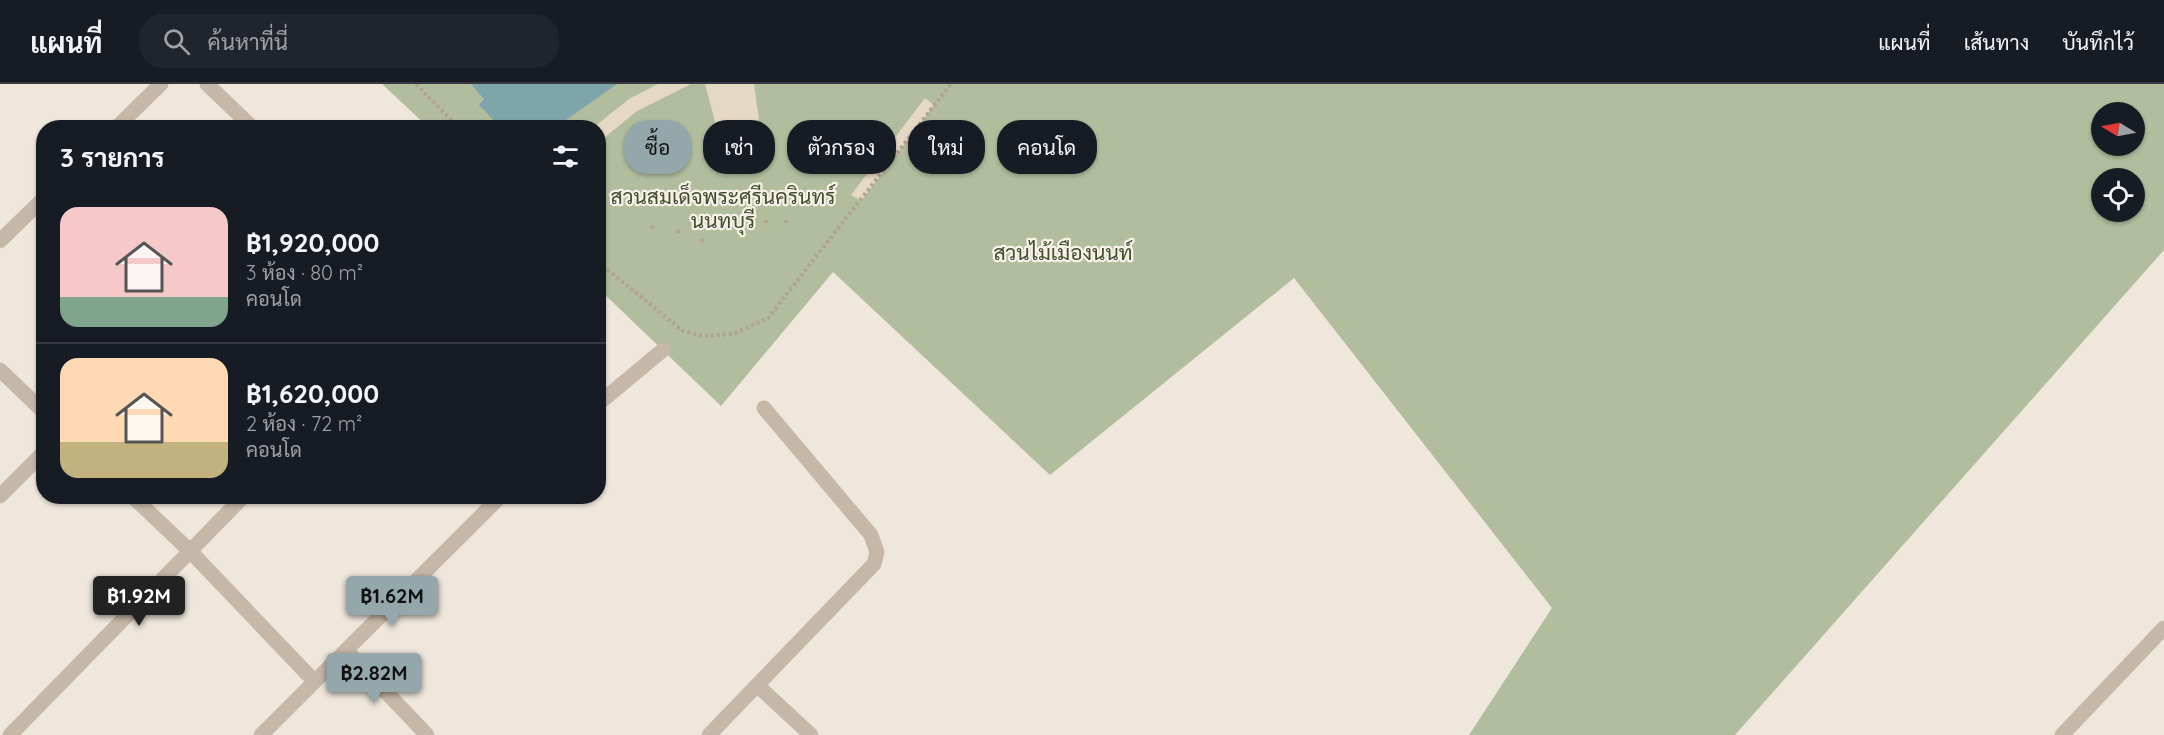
<!DOCTYPE html>
<html lang="th">
<meta charset="utf-8">
<style>
body{margin:0;font-family:Quicksand,Sarabun,sans-serif;background:#20242c;color:#f1f3f6;height:100vh;display:flex;flex-direction:column;font-size:22px;white-space:nowrap}
*{box-sizing:border-box;margin:0}
p{font-size:20px;color:#9ea1a6}
.icon{flex:none;width:33px;height:33px;fill:none;stroke:currentColor;stroke-width:2;stroke-linecap:round;stroke-linejoin:round}
.map{position:relative;flex:1;overflow:hidden}
.side{position:absolute;left:36px;top:36px;width:570px;height:384px;display:flex;flex-direction:column;background:#171b24;border-radius:24px;box-shadow:0 2px 4px #0004}
.side>*{flex:none}
.hud{position:absolute;left:624px;top:36px;width:570px;height:54px;display:flex;gap:12px}
.needle{width:39px;rotate:280deg}
.controls{position:absolute;left:2091px;top:18px;display:grid;gap:12px}
.controls a{display:grid;place-items:center;width:54px;height:54px;border-radius:50%;background:#171b24;box-shadow:0 2px 4px #0004;font-size:30px}
.price{position:absolute;translate:-50% -51px;padding:0 14px;border-radius:6px;background:#94a8ac;color:#111;font-size:20px;line-height:39px;filter:drop-shadow(0 2px 3px #0008)}
.price::after{content:'';position:absolute;left:50%;top:36px;width:18px;height:14px;margin-left:-9px;background:inherit;clip-path:polygon(0 0,100% 0,50% 100%)}
.price.on{background:#222;color:#fff}
ul{padding:0;list-style:none}
li{display:flex;align-items:center;gap:18px;height:150px;padding:0 24px}
li+li{border-top:2px solid #363941}
li span{display:grid;place-items:center;flex:none;width:168px;height:120px;border-radius:18px;color:#555}
li>.icon{margin-inline-start:auto}
span .icon{width:72px;height:72px;fill:#fffc;stroke-width:1}
li b{font-size:26px}
h2{display:flex;justify-content:space-between;align-items:center;height:72px;padding:0 24px;font-size:26px}
.pill{padding:0 21px;border-radius:24px;background:#171b24;box-shadow:0 2px 4px #0004;font-size:21px;line-height:54px}
.pill.on{background:#94a8ac;color:#111}
header{display:flex;align-items:center;gap:36px;box-sizing:border-box;height:84px;padding:0 30px;background:#171b24;border-bottom:2px solid #363941}
header strong{font-size:28px}
nav{display:flex;gap:33px;margin-inline-start:auto;font-size:21px}
.search{width:420px;height:54px;background:#20242c;display:flex;align-items:center;gap:15px;box-sizing:border-box;padding:0 21px;border-radius:24px;color:#9ea1a6;font-size:22px}
.map>svg:first-child{display:block}
</style>
<header>
<strong>แผนที่</strong>
<div class="search"><svg class="icon" aria-label="search" viewBox="0 0 24 24"><circle cx="10" cy="10" r="6"/><path d="M15 15l6 6"/></svg>ค้นหาที่นี่</div>
<nav><a>แผนที่</a><a>เส้นทาง</a><a>บันทึกไว้</a></nav>
</header>
<div class="map">
<svg width="2164" height="651" viewBox="0 0 2164 651">
<rect width="100%" height="100%" fill="#efe7dc"/>
<path fill="#b1bd9d" fill-rule="evenodd" d="M382,0H2164V166L1735,651H1469L1552,524L1294,194L1050,391L833,188L721,322L599,205L598,44L428,43ZM2102,28H2134V62H2102ZM2102,94H2134V128H2102Z"/>
<g fill="#e6d9c4">
<polygon points="658,0 691,0 637,27 599,58 598,44 594,43 629,15"/>
<polygon points="705,0 754,0 759,36 717,45"/>
<polygon points="925,14 934,21 861,117 851,111"/>
</g>
<polygon fill="#7ea5a9" points="471,0 617,0 556,43 501,44 479,21 484,15"/>
<g fill="none" stroke-linecap="round" stroke-linejoin="round">
<g stroke="#b2a293" stroke-width="4" stroke-dasharray="3 3" stroke-linecap="butt">
<polyline points="416,0 459,44"/>
<polyline points="766,136 766,140"/>
<polyline points="786,139 786,135"/>
<polyline points="738,142 740,147"/>
<polyline points="652,145 653,141"/>
<polyline points="678,149 679,145"/>
<polyline points="701,158 703,153"/>
<polyline points="598,178 683,247 703,252 733,250 768,234 951,0"/>
</g>
<g stroke="#c6b8a9" stroke-width="15">
<polyline points="207,0 253,44"/>
<polyline points="116,44 161,0"/>
<polyline points="0,157 44,114"/>
<polyline points="0,286 44,328"/>
<polyline points="598,320 663,266"/>
<polyline points="0,412 44,368"/>
<polyline points="132,412 190,467 314,597"/>
<polyline points="346,566 427,651"/>
<polyline points="758,602 811,651"/>
<polyline points="10,651 244,412"/>
<polyline points="261,651 501,412"/>
<polyline points="709,651 874,480 877,468 871,451 764,324"/>
<polyline points="2062,651 2164,544"/>
</g>
</g>
<g text-anchor="middle" stroke-width="4.5" stroke-linejoin="round" paint-order="stroke">
<g font-size="21" fill="#42502e" stroke="#f7f1e8">
<text x="723" y="120">สวนสมเด็จพระศรีนครินทร์<tspan x="723" dy="24">นนทบุรี</tspan></text>
<text x="1063" y="176">สวนไม้เมืองนนท์</text>
</g>
</g>
</svg>
<div class="controls">
<a><svg class="needle" viewBox="-14 -14 28 28"><path d="M0-13l5 13h-10z" fill="#e53935"/><path d="M0 13l5-13h-10z" fill="#9ea1a6"/></svg></a>
<a><svg class="icon" aria-label="locate" viewBox="0 0 24 24"><circle cx="12" cy="12" r="6"/><path d="M12 2v4M12 18v4M2 12h4M18 12h4"/></svg></a>
</div>
<b class="price on" style="left:139px;top:543px">฿1.92M</b>
<b class="price" style="left:392px;top:543px">฿1.62M</b>
<b class="price" style="left:374px;top:620px">฿2.82M</b>
<div class="hud">
<a class="pill on">ซื้อ</a>
<a class="pill">เช่า</a>
<a class="pill">ตัวกรอง</a>
<a class="pill">ใหม่</a>
<a class="pill">คอนโด</a>
</div>
<section class="side">
<h2>3 รายการ<svg class="icon" aria-label="filters" viewBox="0 0 24 24"><path d="M4 7h16M4 17h16"/><circle cx="9" cy="7" r="2"/><circle cx="15" cy="17" r="2"/></svg></h2>
<ul>
<li><span style="background:linear-gradient(#f6c9c9 75%,#7fa58c 0)"><svg class="icon" aria-label="home" viewBox="0 0 24 24"><path d="M3 11l9-7 9 7M6 9v11h12V9"/></svg></span><div><b>฿1,920,000</b><p>3 ห้อง · 80 m²</p><p>คอนโด</p></div></li>
<li><span style="background:linear-gradient(#ffd9b3 70%,#c2b280 0)"><svg class="icon" aria-label="home" viewBox="0 0 24 24"><path d="M3 11l9-7 9 7M6 9v11h12V9"/></svg></span><div><b>฿1,620,000</b><p>2 ห้อง · 72 m²</p><p>คอนโด</p></div></li>
</ul>
</section>
</div>
